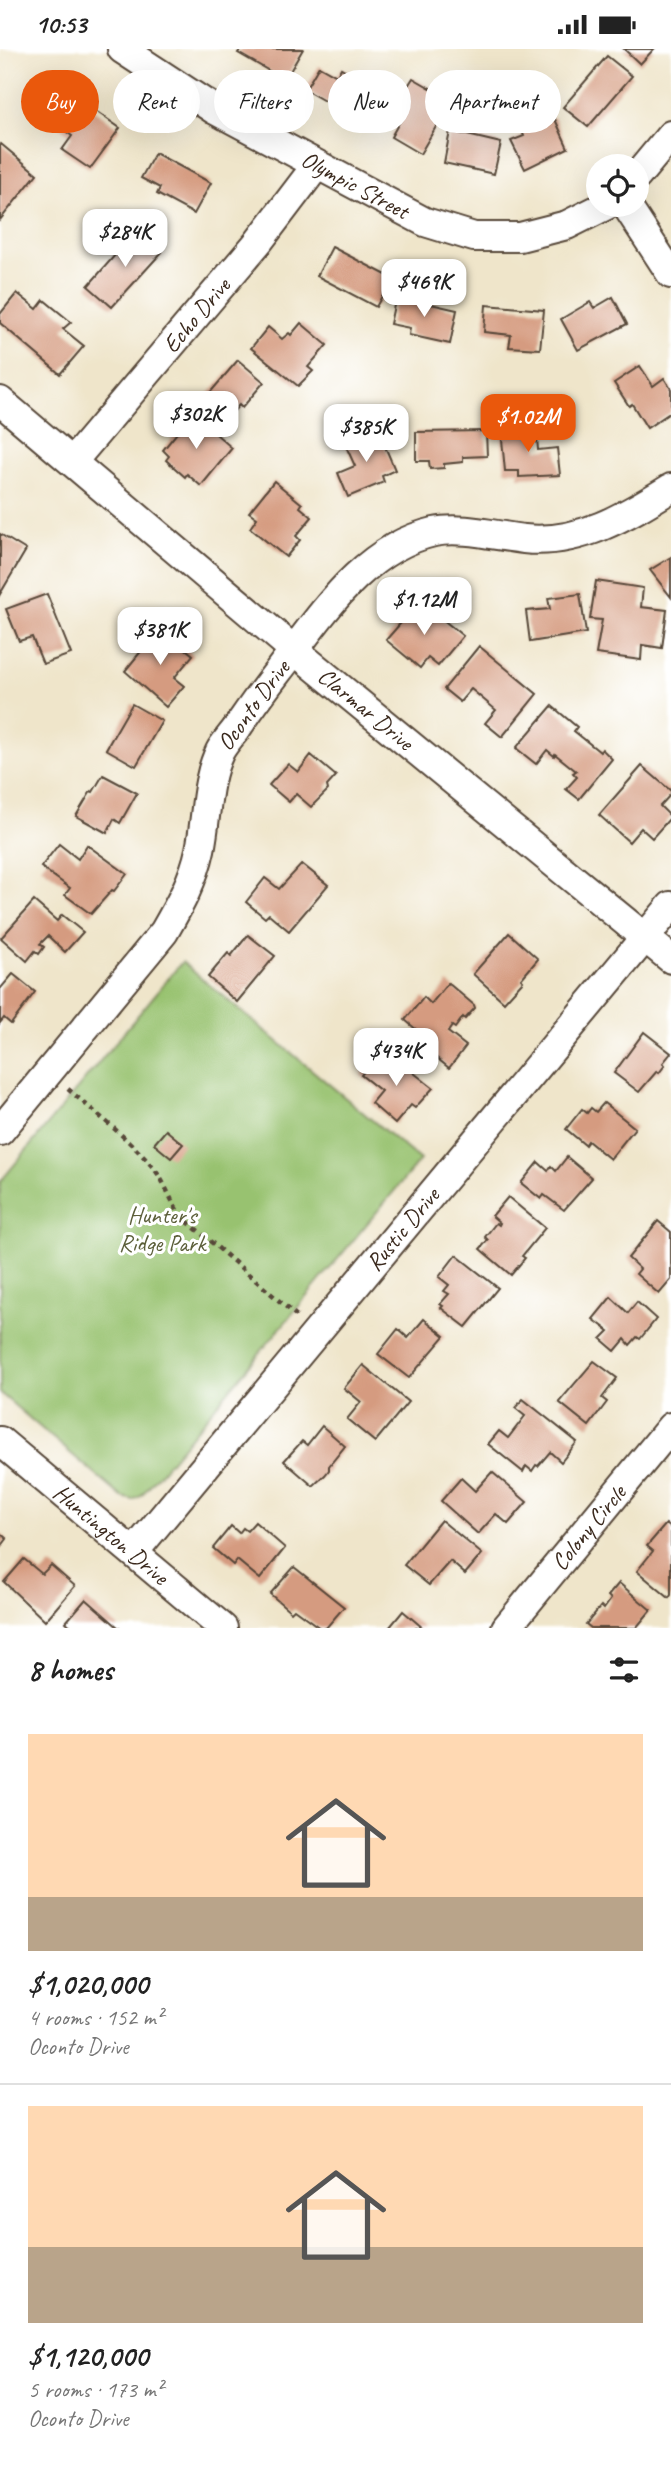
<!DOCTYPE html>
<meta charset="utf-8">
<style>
body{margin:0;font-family:Caveat,sans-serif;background:#f2f2f2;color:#222;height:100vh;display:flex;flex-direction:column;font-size:26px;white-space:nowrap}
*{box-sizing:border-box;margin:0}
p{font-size:23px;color:#767676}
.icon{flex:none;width:38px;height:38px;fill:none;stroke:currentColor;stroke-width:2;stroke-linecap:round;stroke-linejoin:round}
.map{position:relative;height:1579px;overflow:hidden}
.details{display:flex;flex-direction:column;background:#fff;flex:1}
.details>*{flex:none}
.top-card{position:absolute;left:21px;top:21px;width:630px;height:63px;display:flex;gap:14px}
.fabs{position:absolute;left:586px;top:105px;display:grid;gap:14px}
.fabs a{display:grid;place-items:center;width:63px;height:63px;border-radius:50%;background:#fff;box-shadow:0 7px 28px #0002;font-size:35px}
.price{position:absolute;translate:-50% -60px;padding:0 16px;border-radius:14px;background:#fff;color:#222;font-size:23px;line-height:46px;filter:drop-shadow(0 2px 4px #0008)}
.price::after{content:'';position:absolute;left:50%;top:42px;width:21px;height:16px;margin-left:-10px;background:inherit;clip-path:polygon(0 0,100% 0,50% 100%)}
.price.on{background:#ea580c;color:#fff}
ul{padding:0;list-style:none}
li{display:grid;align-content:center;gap:14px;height:371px;padding:0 28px}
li+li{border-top:2px solid #e0e0e0}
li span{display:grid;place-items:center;height:217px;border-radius:0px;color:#555}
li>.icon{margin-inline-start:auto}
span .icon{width:126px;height:126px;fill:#fffc;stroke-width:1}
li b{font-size:30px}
h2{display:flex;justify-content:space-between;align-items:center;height:84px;padding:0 28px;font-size:30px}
.pill{padding:0 24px;border-radius:32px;background:#fff;box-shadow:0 7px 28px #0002;font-size:24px;line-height:63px}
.pill.on{background:#ea580c;color:#fff}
.status{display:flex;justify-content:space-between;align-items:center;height:49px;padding:0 35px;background:#fff;direction:ltr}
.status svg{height:19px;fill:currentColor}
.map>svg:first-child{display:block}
</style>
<div class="status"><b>10:53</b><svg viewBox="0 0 49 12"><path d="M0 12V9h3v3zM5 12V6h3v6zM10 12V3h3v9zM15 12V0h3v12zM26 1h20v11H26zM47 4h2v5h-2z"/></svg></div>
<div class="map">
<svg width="671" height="1579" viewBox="0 0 671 1579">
<rect width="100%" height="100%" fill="#fff"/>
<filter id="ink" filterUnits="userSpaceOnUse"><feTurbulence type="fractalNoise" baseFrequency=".0143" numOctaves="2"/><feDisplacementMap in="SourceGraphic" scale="14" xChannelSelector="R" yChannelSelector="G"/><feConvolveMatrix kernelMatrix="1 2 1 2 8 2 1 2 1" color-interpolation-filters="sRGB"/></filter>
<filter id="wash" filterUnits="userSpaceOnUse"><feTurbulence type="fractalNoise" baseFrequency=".00686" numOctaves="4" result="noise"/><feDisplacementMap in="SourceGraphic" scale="28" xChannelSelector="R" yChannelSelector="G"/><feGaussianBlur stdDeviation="1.57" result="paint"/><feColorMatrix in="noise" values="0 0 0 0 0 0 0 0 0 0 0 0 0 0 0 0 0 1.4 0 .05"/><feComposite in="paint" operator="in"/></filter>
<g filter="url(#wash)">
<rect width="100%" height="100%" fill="#efe5ca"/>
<polygon fill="#98c26f" stroke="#6a7646" stroke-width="2" points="182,913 420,1111 141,1447 133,1451 122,1448 0,1344 0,1133"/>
<g id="blocks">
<g fill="#d59b80">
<polygon points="241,0 303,0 285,31 238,4"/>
<polygon points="624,0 654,0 640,15"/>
<polygon points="607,7 632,27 588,78 563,58"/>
<polygon points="319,17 337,27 341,19 369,35 354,62 338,53 335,58 305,41"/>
<polygon points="413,29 439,44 432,56 444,64 420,105 391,88 401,70 376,56 391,31 406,40"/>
<polygon points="64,40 120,79 90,120 62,101 72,87 45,67"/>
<polygon points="554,68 568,99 525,120 511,92 524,87 522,82"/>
<polygon points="450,82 501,94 494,125 444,114"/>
<polygon points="1,95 37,125 0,171 0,97"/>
<polygon points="155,104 211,134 194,165 157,145 160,139 141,129"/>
<polygon points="137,181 162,203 112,258 88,237"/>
<polygon points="332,198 392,229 376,258 317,227"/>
<polygon points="17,244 37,260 44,251 71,273 63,280 84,297 60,325 0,274 0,265"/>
<polygon points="396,247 457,261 450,295 409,286 410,279 390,275"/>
<polygon points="613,248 627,275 578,301 561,270 590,253 594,259"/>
<polygon points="486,256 544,261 540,300 509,298 511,286 484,283"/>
<polygon points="301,274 327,296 308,318 313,322 298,337 251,299 268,278 282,290 289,284 291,286"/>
<polygon points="238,311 264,333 242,359 239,356 225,372 202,353"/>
<polygon points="640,317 653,337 664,329 671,340 671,363 647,379 632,355 629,357 614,334"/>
<polygon points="189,369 196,374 199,370 232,399 201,437 187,425 185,428 166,411 169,407 163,401"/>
<polygon points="536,377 538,401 557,399 560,426 519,428 519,422 505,422 501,380"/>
<polygon points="378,381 395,421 382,427 384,433 348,448 338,424 355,417 345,395"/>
<polygon points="486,382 487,407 463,408 463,413 444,415 444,419 430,420 429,412 416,412 416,383"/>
<polygon points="274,432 302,455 300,458 312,468 296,487 300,491 286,508 250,479 257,469 249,463"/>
<polygon points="0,485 26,501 0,545"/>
<polygon points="671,508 671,548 650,521"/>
<polygon points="596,532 643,539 641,558 667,561 662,599 642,596 641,611 596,605 602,571 590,570"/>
<polygon points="47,545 71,605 43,615 32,588 19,592 6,560"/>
<polygon points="580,545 586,584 530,593 526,562 550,560 548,549"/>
<polygon points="420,552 463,587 438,617 428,609 420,619 386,591"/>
<polygon points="160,579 193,606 174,629 184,637 166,658 125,622"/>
<polygon points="479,597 537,645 502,688 485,674 496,661 471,640 460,653 444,640"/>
<polygon points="132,655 162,672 136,717 106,700"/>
<polygon points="552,657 577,678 574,682 600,703 602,700 612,710 579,750 566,740 577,728 573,724 576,722 555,705 554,707 547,701 536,715 516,699"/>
<polygon points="311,706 336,727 327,737 328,741 311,758 296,745 289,753 269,736 288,715 298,723"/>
<polygon points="642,717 671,742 671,745 660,757 671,768 652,789 641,779 629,793 599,766"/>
<polygon points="103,726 137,744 120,774 114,770 107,784 76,767 91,742 93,743"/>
<polygon points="59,795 78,810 87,796 127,825 114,842 112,841 91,865 65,846 70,839 41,818"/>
<polygon points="302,815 328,836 289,882 269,865 265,869 246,853 265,829 279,840"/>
<polygon points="34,852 57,872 62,866 83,883 65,903 48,887 40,895 44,898 39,905 35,902 27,912 1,889"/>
<polygon points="509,884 538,910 521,930 523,932 504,953 473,925"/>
<polygon points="248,886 275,907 237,953 208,928 228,904 231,907"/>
<polygon points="13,925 35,943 11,975 4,969 0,974 0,940"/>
<polygon points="448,934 474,956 475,959 465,970 463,968 455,979 452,977 448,983 466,997 449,1019 427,1001 432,994 405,971 424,948 431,955"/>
<polygon points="644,983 671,1004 663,1014 665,1016 659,1024 657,1022 639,1043 614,1024"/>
<polygon points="395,1009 433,1039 415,1059 411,1056 395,1075 371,1054 381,1042 361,1026 374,1010 387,1020"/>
<polygon points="604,1054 635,1079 610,1110 588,1092 585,1096 566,1080 582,1060 587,1064 591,1059 596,1063"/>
<polygon points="166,1081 183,1095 171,1109 154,1095"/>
<polygon points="567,1108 592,1129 564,1161 544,1146 541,1150 521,1134 538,1113 548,1122 551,1117 556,1122"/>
<polygon points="508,1148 545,1179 522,1207 525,1209 511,1226 480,1200 488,1191 485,1188 496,1174 499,1176 500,1174 492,1167"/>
<polygon points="658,1172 671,1183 671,1231 659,1245 636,1225 640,1220 628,1209"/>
<polygon points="456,1206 498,1239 466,1278 441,1259 443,1257 440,1255 449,1245 444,1242 449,1236 439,1228"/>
<polygon points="611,1248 628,1264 637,1253 656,1270 640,1290 637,1288 630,1296 625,1290 615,1302 601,1290 609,1282 593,1270"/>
<polygon points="424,1270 445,1287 409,1329 378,1305 398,1280 408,1289"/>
<polygon points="594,1312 617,1329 602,1349 607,1353 589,1377 559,1353"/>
<polygon points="363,1316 408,1353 375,1393 347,1370 361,1353 344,1339"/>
<polygon points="523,1350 577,1393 561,1413 550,1403 538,1417 536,1416 532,1422 526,1417 523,1423 488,1395 499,1382 508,1389 525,1367 515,1359"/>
<polygon points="322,1377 345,1397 329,1417 329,1421 325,1426 313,1437 284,1412 302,1392 307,1396"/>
<polygon points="492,1423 527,1453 508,1475 496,1465 478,1485 441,1452 461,1429 475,1442"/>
<polygon points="441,1471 482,1505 465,1525 450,1512 429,1536 404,1516"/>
<polygon points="255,1473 285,1499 260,1530 237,1511 233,1516 213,1499 231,1477 239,1484 243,1479 247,1482"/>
<polygon points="666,1475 671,1479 671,1546 669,1549 637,1522 653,1502 647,1497"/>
<polygon points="0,1484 7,1490 0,1499"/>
<polygon points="24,1510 42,1525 51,1516 75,1537 45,1572 4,1533"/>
<polygon points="294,1518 344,1558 326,1579 320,1579 294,1560 291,1563 270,1545"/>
<polygon points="619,1534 651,1561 636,1579 591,1579 586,1575 601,1557 604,1560 611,1550 608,1547"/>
<polygon points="86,1550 119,1579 73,1579 66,1573"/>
<polygon points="403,1562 423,1579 389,1579"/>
</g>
</g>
</g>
<g filter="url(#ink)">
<use href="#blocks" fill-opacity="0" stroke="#564638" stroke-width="2"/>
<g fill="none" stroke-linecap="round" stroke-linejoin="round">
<g stroke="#564638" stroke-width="32">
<g id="street">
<path id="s1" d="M122,0L215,61L425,173L474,188H520L567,176L607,156"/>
<polyline points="637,127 671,86"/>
<polyline points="626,156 671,225"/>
<path id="s2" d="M0,352L294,601L671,910"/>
<path id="s3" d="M73,412L259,192L316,117"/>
<path id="s4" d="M0,1082L164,883C179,857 194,830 200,801C207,768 205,733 220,702C225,693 233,685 239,676C252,657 265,639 279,621C321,567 363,499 434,483C460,477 497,487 524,490C579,496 626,467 671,439"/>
<path id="s5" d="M0,1392L223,1579"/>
<path id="s6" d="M134,1503L671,857"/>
<path id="s7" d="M506,1579L671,1378"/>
</g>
</g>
<path stroke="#564638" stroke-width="4.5" stroke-dasharray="5 5" stroke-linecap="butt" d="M68,1040C95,1064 126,1087 150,1115C165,1131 169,1150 181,1167L298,1268"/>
<use href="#street" stroke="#fff" stroke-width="28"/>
</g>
</g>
<g text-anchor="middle" stroke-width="6" stroke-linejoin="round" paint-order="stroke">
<g font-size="24" fill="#3b2a1e" stroke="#fff">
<text dy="8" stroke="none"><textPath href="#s1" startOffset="270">Olympic Street</textPath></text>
<text dy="8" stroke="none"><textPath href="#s3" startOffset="191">Echo Drive</textPath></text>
<text dy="8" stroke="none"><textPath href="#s4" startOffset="506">Oconto Drive</textPath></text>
<text dy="8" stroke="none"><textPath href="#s2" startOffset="478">Clarmar Drive</textPath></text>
<text dy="8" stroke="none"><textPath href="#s6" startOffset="420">Rustic Drive</textPath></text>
<text dy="8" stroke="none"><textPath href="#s7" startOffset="130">Colony Circle</textPath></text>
<text dy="8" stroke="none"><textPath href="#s5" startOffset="145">Huntington Drive</textPath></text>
</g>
<g font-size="24" fill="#5c5f3a" stroke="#fff">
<text x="162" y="1174">Hunter's<tspan x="162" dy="28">Ridge Park</tspan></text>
</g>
</g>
</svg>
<div class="fabs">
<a><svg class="icon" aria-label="locate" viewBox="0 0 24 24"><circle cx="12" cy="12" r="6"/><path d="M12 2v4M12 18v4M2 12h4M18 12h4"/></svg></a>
</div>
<b class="price" style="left:125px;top:220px">$284K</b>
<b class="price" style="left:424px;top:270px">$469K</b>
<b class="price" style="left:196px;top:402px">$302K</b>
<b class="price on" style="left:528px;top:405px">$1.02M</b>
<b class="price" style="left:366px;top:415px">$385K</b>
<b class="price" style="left:424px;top:588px">$1.12M</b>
<b class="price" style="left:160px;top:618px">$381K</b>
<b class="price" style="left:396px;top:1039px">$434K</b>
<div class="top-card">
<a class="pill on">Buy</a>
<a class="pill">Rent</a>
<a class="pill">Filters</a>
<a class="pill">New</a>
<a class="pill">Apartment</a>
</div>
</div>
<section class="details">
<h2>8 homes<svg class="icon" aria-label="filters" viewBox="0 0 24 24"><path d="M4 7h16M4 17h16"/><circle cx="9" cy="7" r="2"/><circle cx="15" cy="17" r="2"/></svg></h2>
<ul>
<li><span style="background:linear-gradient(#ffd9b3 75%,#b9a48a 0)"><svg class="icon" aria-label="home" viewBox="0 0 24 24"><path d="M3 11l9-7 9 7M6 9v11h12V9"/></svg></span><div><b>$1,020,000</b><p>4 rooms · 152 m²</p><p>Oconto Drive</p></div></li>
<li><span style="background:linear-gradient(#ffd9b3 65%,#b9a48a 0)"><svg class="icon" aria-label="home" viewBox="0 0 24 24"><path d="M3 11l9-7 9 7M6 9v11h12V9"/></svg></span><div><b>$1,120,000</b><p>5 rooms · 173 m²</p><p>Oconto Drive</p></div></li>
</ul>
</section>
